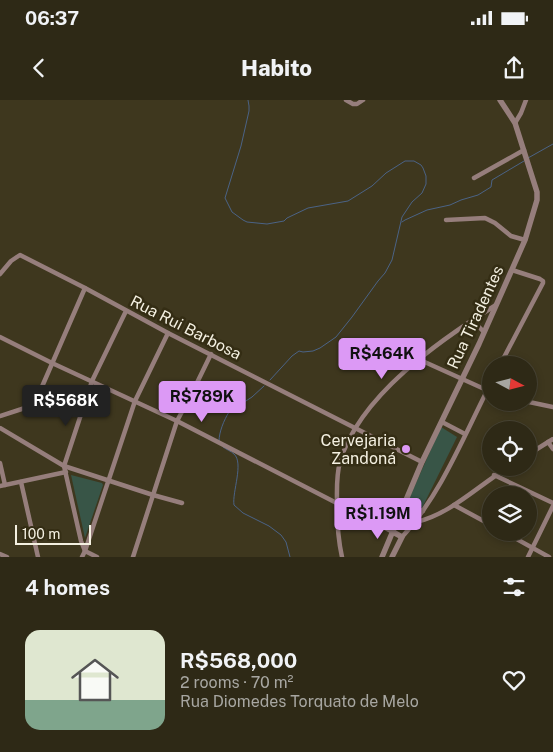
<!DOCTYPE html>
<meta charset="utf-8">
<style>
body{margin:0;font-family:"Public Sans",sans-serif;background:#3a3523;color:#f1f3f6;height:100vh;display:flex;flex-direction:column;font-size:19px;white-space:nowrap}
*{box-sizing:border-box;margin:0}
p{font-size:16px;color:#a7a6a1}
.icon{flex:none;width:28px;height:28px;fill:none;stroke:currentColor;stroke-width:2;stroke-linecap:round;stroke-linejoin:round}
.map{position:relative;height:457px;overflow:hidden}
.sheet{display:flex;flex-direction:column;background:#2e2916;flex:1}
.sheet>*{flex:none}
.needle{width:32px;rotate:97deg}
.fabs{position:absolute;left:482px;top:256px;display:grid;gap:10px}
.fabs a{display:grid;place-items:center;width:55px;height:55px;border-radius:50%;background:#2e2916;box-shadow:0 2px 8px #0003,0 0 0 1px #494535;font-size:25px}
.scale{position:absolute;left:15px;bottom:12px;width:76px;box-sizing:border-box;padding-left:5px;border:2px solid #f4f0e1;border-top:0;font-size:14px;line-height:18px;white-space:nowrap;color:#f4f0e1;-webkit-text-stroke:4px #342d14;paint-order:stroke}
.price{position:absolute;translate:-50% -42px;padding:0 11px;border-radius:5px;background:#dc99f5;color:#111;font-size:16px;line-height:32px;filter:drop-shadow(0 1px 2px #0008)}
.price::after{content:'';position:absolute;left:50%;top:30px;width:15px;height:11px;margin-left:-8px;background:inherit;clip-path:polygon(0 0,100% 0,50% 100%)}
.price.on{background:#222;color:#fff}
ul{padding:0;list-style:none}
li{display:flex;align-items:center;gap:15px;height:125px;padding:0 25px}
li+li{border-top:1px solid #494535}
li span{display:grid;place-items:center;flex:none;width:140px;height:100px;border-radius:15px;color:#555}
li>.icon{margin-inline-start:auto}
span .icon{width:60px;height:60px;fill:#fffc;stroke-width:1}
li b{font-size:21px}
h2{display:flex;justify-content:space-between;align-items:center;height:60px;padding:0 25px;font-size:21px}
.status{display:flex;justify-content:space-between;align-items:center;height:35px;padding:0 25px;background:#2e2916;direction:ltr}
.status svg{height:14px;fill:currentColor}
header{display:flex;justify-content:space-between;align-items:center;height:65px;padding:0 25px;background:#2e2916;font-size:22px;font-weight:800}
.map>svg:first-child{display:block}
</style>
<div class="status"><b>06:37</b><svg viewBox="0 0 49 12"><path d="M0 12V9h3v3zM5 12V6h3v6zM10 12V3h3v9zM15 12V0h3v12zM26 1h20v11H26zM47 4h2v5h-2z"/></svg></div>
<header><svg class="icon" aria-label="back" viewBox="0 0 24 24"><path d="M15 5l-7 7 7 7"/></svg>Habito<svg class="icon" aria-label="share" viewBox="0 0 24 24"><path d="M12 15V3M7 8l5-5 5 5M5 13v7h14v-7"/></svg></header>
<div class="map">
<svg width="553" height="457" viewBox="0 0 553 457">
<rect width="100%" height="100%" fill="#3e371e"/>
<g fill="#385547">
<polygon points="441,327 457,337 422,408 408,401"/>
<polygon points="71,375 102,383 103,385 85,438"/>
</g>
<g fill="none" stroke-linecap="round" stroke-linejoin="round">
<g stroke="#4b6386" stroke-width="1">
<polyline points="248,0 249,6 249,11 241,46 225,98 232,112 243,120 247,122 267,124 284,121 287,118 308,108 348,101 372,86 386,73 405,61 414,61 421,65 423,68 426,76 426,84 422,93 412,102 402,117 392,160 385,173 378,181 352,217 336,237 320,248 313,251 303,252 299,251 292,256 270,280"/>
<polyline points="528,58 553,44"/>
<polyline points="402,122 405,120 427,110 450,105 461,100 478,95 491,87 492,80 524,61"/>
<path d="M219,341C219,332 224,320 229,312L252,297L264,286"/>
<path d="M223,347C227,350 231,351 234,354C244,363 232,392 234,405L243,413L269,426L281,435L286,442L290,457"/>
</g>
<g stroke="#967e7c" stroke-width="4.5">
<polyline points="346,0 353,4 357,4 363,0"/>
<polyline points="515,23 521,13 526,0"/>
<polyline points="474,78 524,50"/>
<polyline points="446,120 485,118 495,123 511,136 525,140"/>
<polyline points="0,174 11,161 20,155 85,188 168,233 422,362"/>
<polyline points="472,220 484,232"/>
<polyline points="0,237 52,263 177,321 393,432"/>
<polyline points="418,259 491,292"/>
<polyline points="500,265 543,183 543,181 540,179 512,170"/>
<polyline points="529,302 553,307"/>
<polyline points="34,305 85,188"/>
<polyline points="0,316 34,305 82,312"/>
<polyline points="442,322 465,334"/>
<polyline points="0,328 64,366 153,395 182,403"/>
<polyline points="548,342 553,349"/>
<polyline points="529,354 553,339"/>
<polyline points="0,363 5,385"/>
<polyline points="494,375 553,403"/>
<polyline points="21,382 38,457"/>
<polyline points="0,386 66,372"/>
<polyline points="405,404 423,411"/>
<polyline points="454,405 491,425"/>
<path d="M416,422C449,415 478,386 507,368"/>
<polyline points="504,432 549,457"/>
<path d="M402,437C442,393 464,335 491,283"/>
<polyline points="85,451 81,441 64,366 92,281 126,211"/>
<polyline points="85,451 97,457"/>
<polyline points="0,454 7,457"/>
<polyline points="82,457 85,451 135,301 168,233"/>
<polyline points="133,457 177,321 193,291 211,254"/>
<path d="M342,457C338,439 337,422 337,404C337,390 336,376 340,362C359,296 440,240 496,205"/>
<polyline points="528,457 553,406"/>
</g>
<g stroke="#967e7c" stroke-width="5.5">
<polyline points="382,457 422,362 479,244 525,140 537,100 537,92 515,23 500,0"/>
<polyline points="392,457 402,437 393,432"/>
</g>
</g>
<circle fill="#dc99f5" stroke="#342d14" stroke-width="2" cx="406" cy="349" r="5"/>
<g text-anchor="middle" stroke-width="5" stroke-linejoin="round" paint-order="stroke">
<g font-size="16" fill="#f4f0e1" stroke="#342d14">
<text transform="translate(475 217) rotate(-65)" y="6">Rua Tiradentes</text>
<text transform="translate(186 227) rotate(27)" y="6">Rua Rui Barbosa</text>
</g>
<g font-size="16" fill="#f4f0e1" stroke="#342d14" text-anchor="end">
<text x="396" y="346">Cervejaria<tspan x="396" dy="18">Zandoná</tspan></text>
</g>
</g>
</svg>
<div class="fabs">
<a><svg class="needle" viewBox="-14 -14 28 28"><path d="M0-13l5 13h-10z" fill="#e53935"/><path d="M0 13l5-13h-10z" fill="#a7a6a1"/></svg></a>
<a><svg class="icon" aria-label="locate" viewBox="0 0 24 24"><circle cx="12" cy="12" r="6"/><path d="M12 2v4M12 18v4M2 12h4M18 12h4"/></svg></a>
<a><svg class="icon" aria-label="layers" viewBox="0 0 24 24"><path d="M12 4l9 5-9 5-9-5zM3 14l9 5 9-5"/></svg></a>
</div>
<div class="scale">100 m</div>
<b class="price" style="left:382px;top:280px">R$464K</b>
<b class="price" style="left:202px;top:323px">R$789K</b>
<b class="price on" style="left:66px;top:327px">R$568K</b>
<b class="price" style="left:378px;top:440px">R$1.19M</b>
</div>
<section class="sheet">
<h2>4 homes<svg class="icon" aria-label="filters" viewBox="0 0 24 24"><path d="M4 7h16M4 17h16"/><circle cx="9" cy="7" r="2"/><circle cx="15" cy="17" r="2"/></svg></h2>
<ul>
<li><span style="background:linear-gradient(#dfe7d0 70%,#7fa58c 0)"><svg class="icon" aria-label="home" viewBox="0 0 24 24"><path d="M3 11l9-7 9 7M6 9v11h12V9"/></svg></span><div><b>R$568,000</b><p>2 rooms · 70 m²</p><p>Rua Diomedes Torquato de Melo</p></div><svg class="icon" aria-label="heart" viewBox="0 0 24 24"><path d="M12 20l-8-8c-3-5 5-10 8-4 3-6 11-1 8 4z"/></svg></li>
</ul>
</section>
